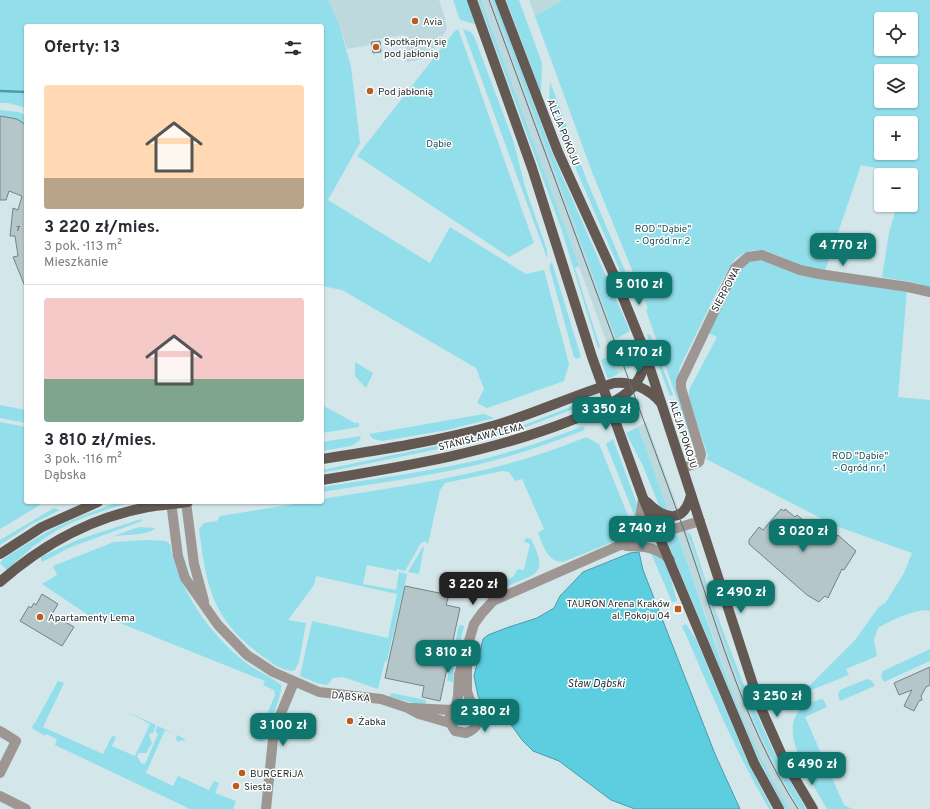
<!DOCTYPE html>
<html lang="pl">
<meta charset="utf-8">
<style>
body{margin:0;font-family:Overpass,sans-serif;background:#f2f2f3;color:#2b2b33;height:100vh;display:flex;flex-direction:column;font-size:15px;white-space:nowrap}
*{box-sizing:border-box;margin:0}
p{font-size:13px;color:#7c7c81}
.icon{flex:none;width:22px;height:22px;fill:none;stroke:currentColor;stroke-width:2;stroke-linecap:round;stroke-linejoin:round}
.map{position:relative;flex:1;overflow:hidden}
.sheet{position:absolute;left:24px;top:24px;width:300px;height:480px;display:flex;flex-direction:column;background:#fff;border-radius:4px;box-shadow:0 1px 3px #0004}
.sheet>*{flex:none}
.controls{position:absolute;left:874px;top:12px;display:grid;gap:8px}
.controls a{display:grid;place-items:center;width:44px;height:44px;border-radius:4px;background:#fff;box-shadow:0 1px 3px #0004;font-size:20px}
.price{position:absolute;translate:-50% -34px;padding:0 9px;border-radius:8px;background:#0f766e;color:#fff;font-size:13px;line-height:26px;filter:drop-shadow(0 1px 2px #0008)}
.price::after{content:'';position:absolute;left:50%;top:24px;width:12px;height:9px;margin-left:-6px;background:inherit;clip-path:polygon(0 0,100% 0,50% 100%)}
.price.active{background:#222;color:#fff}
ul{padding:0;list-style:none}
li{display:grid;align-content:center;gap:8px;height:212px;padding:0 20px}
li+li{border-top:1px solid #e1e1e2}
li span{display:grid;place-items:center;height:124px;border-radius:4px;color:#555}
li>.icon{margin-inline-start:auto}
span .icon{width:72px;height:72px;fill:#fffc;stroke-width:1}
li b{font-size:17px}
h2{display:flex;justify-content:space-between;align-items:center;height:48px;padding:0 20px;font-size:17px}
.map>svg:first-child{display:block}
</style>
<div class="map">
<svg width="930" height="809" viewBox="0 0 930 809">
<rect width="100%" height="100%" fill="#d3e6e9"/>
<g fill="#bdd9dd">
<polygon points="328,0 439,0 445,18 447,29 428,58 407,62 404,35 370,40 369,45 347,49 339,24"/>
<polygon points="481,0 492,0 616,339 607,343"/>
<polygon points="529,0 563,0 535,16"/>
<polygon points="620,350 627,369 618,374 611,355"/>
<polygon points="646,422 679,511 669,513 638,427"/>
<polygon points="686,530 752,716 777,769 801,809 789,809 780,795 759,757 737,705 677,533"/>
</g>
<g fill="#93deeb" fill-rule="evenodd">
<polygon points="0,0 328,0 339,24 351,67 360,143 328,200 430,263 450,227 526,274 544,270 569,364 564,381 487,408 477,403 484,389 476,368 342,290 322,286 322,26 26,26 26,108 8,103 0,103"/>
<polygon points="453,0 467,0 475,24 460,20"/>
<polygon points="478,0 481,0 579,266 575,268 600,347 598,348 561,228"/>
<polygon points="492,0 495,0 553,155 630,331 616,339"/>
<polygon points="506,0 519,0 542,63 541,93"/>
<path d="M563,0H930V288L916,283L882,277L889,233L897,205H911V175L861,165L825,271L807,268L767,251L755,250L744,253L735,259L723,279L680,367L677,381L697,456L646,310L648,309L592,172L535,16ZM881,19H911V49H881ZM881,71H911V101H881ZM881,123H911V153H881Z"/>
<path d="M458,29C484,100 508,172 534,243L509,257L357,156L454,32Z"/>
<polygon points="463,29 471,32 474,36 513,140 526,190 547,250 547,258"/>
<polygon points="550,82 587,181 629,280 625,282 552,114 549,102"/>
<polygon points="0,110 19,112 26,116 26,125 17,119 0,117"/>
<path d="M759,259L907,290L898,397L930,400V611C919,607 888,622 878,628L874,640L877,656L846,669L849,675L801,694L855,640L878,608L886,602L904,573L912,553L836,526L706,459L708,456L689,399V390L717,337L708,333L738,271L744,264Z"/>
<polygon points="552,262 581,357 576,359 574,357 549,266"/>
<polygon points="650,334 673,395 670,396 647,335"/>
<polygon points="635,342 638,353 638,361 627,369 620,350"/>
<polygon points="611,355 618,374 608,379 601,360"/>
<polygon points="355,362 373,373 366,388 355,376"/>
<polygon points="628,400 634,415 622,421 617,407"/>
<polygon points="0,405 26,410 26,423 0,418"/>
<polygon points="322,405 355,423 359,423 359,427 322,433"/>
<polygon points="573,406 574,409 523,428 482,440 322,473 322,470 479,437 524,425"/>
<polygon points="484,414 494,418 447,430 382,441 373,439 369,434"/>
<polygon points="0,422 26,427 26,502 45,502 0,529"/>
<path d="M583,426L585,430C548,444 511,457 472,466C423,477 372,484 322,492V487C378,478 435,471 491,457C522,449 553,438 583,426Z"/>
<polygon points="638,427 669,513 660,508 643,466 626,433"/>
<polygon points="361,436 359,441 351,446 322,451 322,442"/>
<path d="M586,437L599,444L633,528L620,539L563,562C547,562 543,545 538,533L544,529L522,479L515,481L509,472L502,471L445,483L440,490L428,544L425,541L421,543L405,571L397,569L396,571L367,565L363,584L396,590L399,572L407,574L387,661H385L378,689L343,677L333,678L327,685L317,683L300,676L312,621L388,638L397,594L316,576L314,585L288,620L306,623L299,662L295,670C285,673 272,663 265,658C212,620 207,589 199,529L204,523L217,521L220,516L307,502H322V499C411,485 502,473 586,437Z"/>
<polygon points="613,439 637,504 638,507 635,517 606,444"/>
<path d="M120,502H132C101,511 68,521 42,540C29,549 18,560 7,570L0,563C4,557 13,553 19,549C50,528 85,513 120,502Z"/>
<polygon points="54,508 60,510 32,524 0,545 0,540"/>
<polygon points="141,519 142,521 71,547 42,562 41,560 41,557 77,540"/>
<path d="M139,527L155,528C151,536 121,534 111,537Z"/>
<path d="M686,530L691,535L715,610L743,683L773,750L806,809H801C745,724 721,624 686,530Z"/>
<path d="M677,534C711,627 736,724 789,809H785L758,758L668,544L667,537Z"/>
<path d="M526,538L531,539C549,575 537,573 505,587L503,582L513,577L518,569L524,570L530,544L524,542Z"/>
<path d="M145,540L166,541L170,544C177,587 210,635 245,662C256,671 270,676 281,685C283,694 268,727 265,740L262,742L256,740L275,695L274,690L263,685L265,681L95,613L91,617L42,584L57,575L53,566L114,542Z"/>
<polygon points="424,547 419,574 408,572 422,548"/>
<path d="M650,551C670,557 671,583 677,601L672,602Z"/>
<path d="M471,582L490,586L498,584L500,590C492,594 480,592 473,587Z"/>
<path d="M686,624L696,639L746,758L772,809H769C735,751 709,688 682,626Z"/>
<polygon points="459,625 464,626 454,669 453,682 447,681"/>
<polygon points="930,649 930,661 884,682 881,676 883,671"/>
<polygon points="867,679 872,681 875,686 840,701 838,695 840,690"/>
<polygon points="58,681 64,683 43,727 35,723"/>
<polygon points="391,693 426,700 425,706 390,697"/>
<path d="M823,699L827,707L805,717L844,805L852,809H827C811,780 761,710 823,699Z"/>
<polygon points="125,711 156,725 153,733 150,733 149,736 152,743 146,753 139,753 137,756 141,763 145,764 158,734 155,731 158,726 185,739 184,741 181,740 180,742 176,740 177,735 165,730 146,773 173,786 178,776 209,790 214,781 219,783 215,793 236,801 233,809 190,809 55,745 57,739 46,734 45,736 32,728 34,723 103,754 112,736 116,737 112,746 135,756 150,724"/>
</g>
<polygon fill="#5ccee0" stroke="#4a9ca8" points="639,552 643,570 715,754 740,809 635,809 611,800 559,761 533,751 522,740 507,719 484,706 478,696 474,676 483,639 488,635 509,627 537,618 554,608 560,596 583,572 630,553"/>
<g fill="none" stroke-linecap="round" stroke-linejoin="round">
<polyline stroke="#4a9ca8" stroke-width="2.5" points="0,91 26,92"/>
</g>
<g fill="#b4c6c9" stroke="#728386">
<polygon points="380,41 381,52 373,53 371,42"/>
<polygon points="0,116 17,119 26,125 26,289 13,257 18,256 15,236 10,236 13,208 18,210 22,196 9,191 6,200 0,200"/>
<polygon points="781,509 784,511 785,509 795,517 797,515 810,526 812,522 833,540 838,535 856,551 844,570 842,569 828,598 825,596 819,602 807,595 749,544 749,540 759,527 763,530"/>
<polygon points="405,586 449,595 446,605 460,608 440,701 422,697 424,686 385,678"/>
<polygon points="42,594 58,604 52,614 74,627 62,646 20,621 29,606 31,608 34,603 36,605"/>
<polygon points="930,667 930,685 926,687 921,696 922,700 919,701 914,711 904,706 912,690 899,695 894,683"/>
</g>
<g fill="none" stroke-linecap="round" stroke-linejoin="round">
<g stroke="#9d9693" stroke-width="10">
<polyline points="683,468 699,462 701,454 681,388 681,381 735,268 748,257 762,255 800,270 819,274 908,287 930,292"/>
<polyline points="171,502 178,556 185,578 218,625 247,655 273,672 319,692 381,699 408,708 419,714 450,723"/>
<polyline points="186,502 194,564 204,601"/>
<path d="M623,543C639,532 641,516 643,498"/>
<path d="M626,546C642,546 658,547 670,560"/>
<polyline points="467,661 467,691 472,706"/>
<polyline points="456,706 458,696 459,675 474,624 482,613 493,601 618,546 700,521"/>
<path d="M412,708L451,710C471,691 492,724 466,733L455,731L449,721L451,710"/>
<polyline points="0,731 16,741 0,773"/>
<polyline points="0,796 26,809"/>
<polyline points="266,809 273,739 279,718 294,682"/>
</g>
<g stroke="#645853" stroke-width="10">
<polyline points="472,0 532,168 592,357 643,498 754,763 779,809"/>
<polyline points="500,0 558,152 613,273 643,347 760,706 784,760 813,809"/>
<path d="M322,459C380,450 439,441 496,425C536,413 574,395 614,383C632,381 649,389 661,403"/>
<path d="M322,480C406,466 492,452 572,420C591,413 612,405 628,392C638,383 645,370 645,357"/>
<path d="M647,502C665,520 684,524 691,495"/>
<polyline points="0,554 42,527 98,502"/>
<path d="M0,582C42,545 93,517 148,507C161,505 175,504 188,502"/>
</g>
<path stroke="#646f71" stroke-width="1" d="M489,0C553,173 616,346 680,519C715,617 741,721 798,809"/>
</g>
<g fill="#be5c1f" stroke="#fff" stroke-width="1.5">
<circle cx="415" cy="21" r="4"/>
<circle cx="376" cy="47" r="4"/>
<circle cx="370" cy="91" r="4"/>
<rect x="674" y="605" width="8" height="8" rx="2"/>
<circle cx="40" cy="617" r="4"/>
<circle cx="350" cy="721" r="4"/>
<circle cx="242" cy="773" r="4"/>
<circle cx="236" cy="786" r="4"/>
</g>
<g text-anchor="middle" stroke-width="3" stroke-linejoin="round" paint-order="stroke">
<g font-size="8" fill="#444e50">
<text x="18" y="231">7</text>
</g>
<g font-size="10" fill="#1f2627" stroke="#fff" text-anchor="start">
<text x="423" y="25">Avia</text>
<text x="384" y="45">Spotkajmy się<tspan x="384" dy="12">pod jabłonią</tspan></text>
<text x="378" y="95">Pod jabłonią</text>
<text x="670" y="607" text-anchor="end">TAURON Arena Kraków<tspan x="670" dy="12">al. Pokoju 04</tspan></text>
<text x="48" y="621">Apartamenty Lema</text>
<text x="358" y="725">Żabka</text>
<text x="250" y="777">BURGERiJA</text>
<text x="244" y="790">Siesta</text>
</g>
<g font-size="10" fill="#1f2627" stroke="#fff">
<text transform="translate(564 132) rotate(68)" y="4">ALEJA POKOJU</text>
<text transform="translate(725 289) rotate(-62)" y="4">SIERPOWA</text>
<text transform="translate(684 434) rotate(72)" y="4">ALEJA POKOJU</text>
<text transform="translate(481 436) rotate(-14)" y="4">STANISŁAWA LEMA</text>
<text transform="translate(351 696) rotate(5)" y="4">DĄBSKA</text>
</g>
<g font-size="10" fill="#23555c" stroke="#fff">
<text x="439" y="147">Dąbie</text>
<text x="663" y="232">ROD "Dąbie"<tspan x="663" dy="12">- Ogród nr 2</tspan></text>
<text x="860" y="459">ROD "Dąbie"<tspan x="860" dy="12">- Ogród nr 1</tspan></text>
</g>
<g font-size="11" font-style="italic" fill="#1c3134" stroke="#fff">
<text x="596" y="687">Staw Dąbski</text>
</g>
</g>
</svg>
<div class="controls">
<a><svg class="icon" aria-label="locate" viewBox="0 0 24 24"><circle cx="12" cy="12" r="6"/><path d="M12 2v4M12 18v4M2 12h4M18 12h4"/></svg></a>
<a><svg class="icon" aria-label="layers" viewBox="0 0 24 24"><path d="M12 4l9 5-9 5-9-5zM3 14l9 5 9-5"/></svg></a>
<a>+</a>
<a>−</a>
</div>
<b class="price" style="left:843px;top:267px">4 770 zł</b>
<b class="price" style="left:639px;top:306px">5 010 zł</b>
<b class="price" style="left:639px;top:374px">4 170 zł</b>
<b class="price" style="left:606px;top:431px">3 350 zł</b>
<b class="price" style="left:642px;top:550px">2 740 zł</b>
<b class="price" style="left:803px;top:553px">3 020 zł</b>
<b class="price active" style="left:473px;top:606px">3 220 zł</b>
<b class="price" style="left:741px;top:614px">2 490 zł</b>
<b class="price" style="left:448px;top:674px">3 810 zł</b>
<b class="price" style="left:777px;top:718px">3 250 zł</b>
<b class="price" style="left:485px;top:733px">2 380 zł</b>
<b class="price" style="left:283px;top:747px">3 100 zł</b>
<b class="price" style="left:812px;top:786px">6 490 zł</b>
<section class="sheet">
<h2>Oferty: 13<svg class="icon" aria-label="filters" viewBox="0 0 24 24"><path d="M4 7h16M4 17h16"/><circle cx="9" cy="7" r="2"/><circle cx="15" cy="17" r="2"/></svg></h2>
<ul>
<li><span style="background:linear-gradient(#ffd9b3 75%,#b9a48a 0)"><svg class="icon" aria-label="home" viewBox="0 0 24 24"><path d="M3 11l9-7 9 7M6 9v11h12V9"/></svg></span><div><b>3 220 zł/mies.</b><p>3 pok. · 113 m²</p><p>Mieszkanie</p></div></li>
<li><span style="background:linear-gradient(#f6c9c9 65%,#7fa58c 0)"><svg class="icon" aria-label="home" viewBox="0 0 24 24"><path d="M3 11l9-7 9 7M6 9v11h12V9"/></svg></span><div><b>3 810 zł/mies.</b><p>3 pok. · 116 m²</p><p>Dąbska</p></div></li>
</ul>
</section>
</div>
